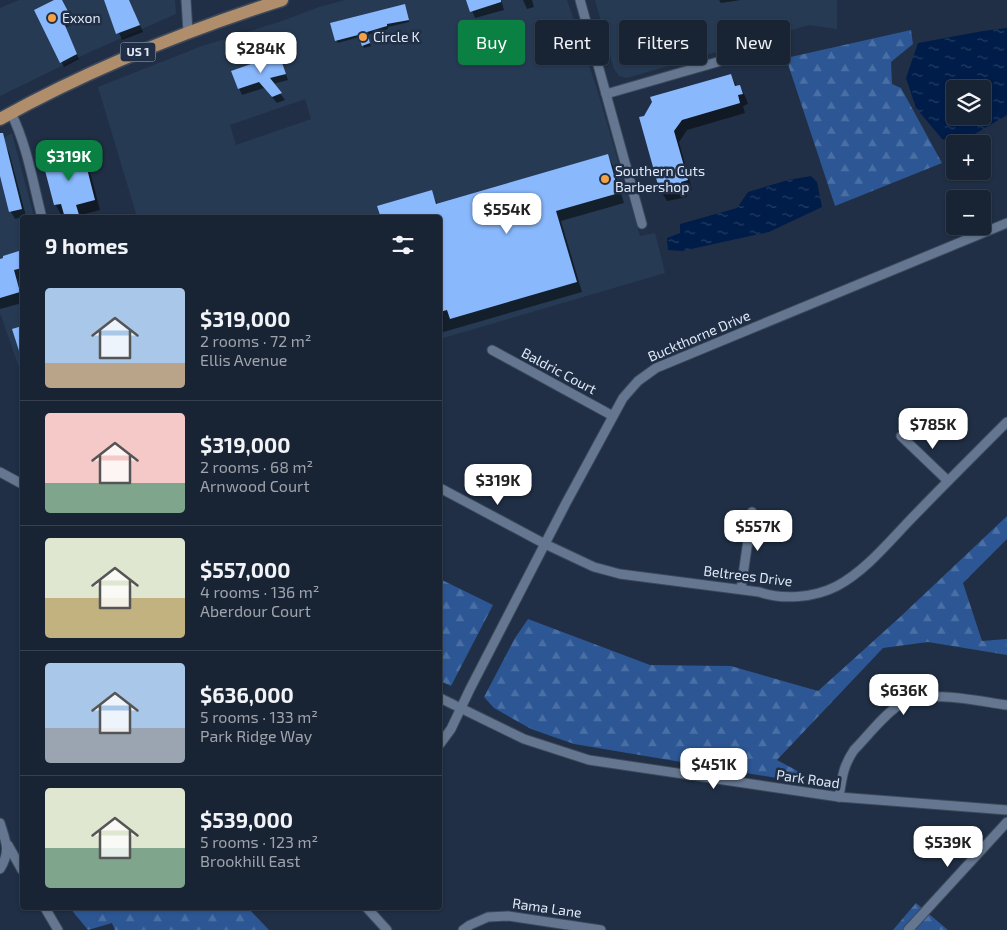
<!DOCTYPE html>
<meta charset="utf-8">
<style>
body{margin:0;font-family:"Exo 2",sans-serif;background:#212b3c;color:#f1f3f6;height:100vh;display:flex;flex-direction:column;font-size:19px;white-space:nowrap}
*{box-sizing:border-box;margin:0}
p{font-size:16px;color:#9fa4ac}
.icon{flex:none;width:28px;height:28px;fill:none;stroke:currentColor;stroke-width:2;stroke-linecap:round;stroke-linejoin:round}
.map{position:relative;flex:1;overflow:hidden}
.sheet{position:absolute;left:20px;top:215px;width:422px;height:695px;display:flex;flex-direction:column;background:#182334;border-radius:5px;box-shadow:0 1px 4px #0004,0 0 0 1px #36404f}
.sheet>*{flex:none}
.banner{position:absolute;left:458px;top:20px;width:474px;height:45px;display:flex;gap:10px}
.fabs{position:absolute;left:946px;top:80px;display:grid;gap:10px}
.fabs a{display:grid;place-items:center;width:45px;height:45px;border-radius:5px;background:#182334;box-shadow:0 1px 4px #0004,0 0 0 1px #36404f;font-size:25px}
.price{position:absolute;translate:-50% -42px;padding:0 11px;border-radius:10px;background:#fff;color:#222;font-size:16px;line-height:32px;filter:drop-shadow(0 1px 2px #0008)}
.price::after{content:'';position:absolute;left:50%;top:30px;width:15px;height:11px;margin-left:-8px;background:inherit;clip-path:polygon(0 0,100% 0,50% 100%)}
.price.current{background:#0b8043;color:#fff}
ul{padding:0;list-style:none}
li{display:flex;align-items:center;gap:15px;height:125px;padding:0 25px}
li+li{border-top:1px solid #36404f}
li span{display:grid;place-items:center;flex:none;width:140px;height:100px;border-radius:5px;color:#555}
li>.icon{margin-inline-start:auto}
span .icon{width:60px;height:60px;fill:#fffc;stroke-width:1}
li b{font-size:21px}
h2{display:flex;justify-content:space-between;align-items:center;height:60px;padding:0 25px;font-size:21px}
.pill{padding:0 18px;border-radius:5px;background:#182334;box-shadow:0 1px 4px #0004,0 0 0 1px #36404f;font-size:18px;line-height:45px}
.pill.current{background:#0b8043;color:#fff}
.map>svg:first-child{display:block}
</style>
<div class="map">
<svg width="1007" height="930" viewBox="0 0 1007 930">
<defs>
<pattern id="forest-firs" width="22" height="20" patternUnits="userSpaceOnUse" patternTransform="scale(1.25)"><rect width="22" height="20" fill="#2c5794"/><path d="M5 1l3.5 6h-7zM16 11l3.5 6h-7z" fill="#4a6fa4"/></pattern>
<pattern id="water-ripples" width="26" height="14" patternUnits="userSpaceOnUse" patternTransform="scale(1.25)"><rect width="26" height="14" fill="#001c48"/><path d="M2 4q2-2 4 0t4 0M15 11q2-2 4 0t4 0" fill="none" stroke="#253d63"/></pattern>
</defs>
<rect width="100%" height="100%" fill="#202f45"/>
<g fill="#273a54" fill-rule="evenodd">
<polygon points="19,0 175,0 176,14 92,51 0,96 0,8"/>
<path d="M345,0H567L597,89L640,236L655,233L665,273L440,339V218L137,217L98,87L202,46L282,21L319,7ZM305,99L311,119L236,145L230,125Z"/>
<polygon points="595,0 837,0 837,29 809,25 627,78 619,76 614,69"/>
<polygon points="12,133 34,217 22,218 22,376 0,313 0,140"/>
</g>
<g fill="url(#forest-firs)">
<polygon points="911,30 913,44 891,62 892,84 901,88 942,163 835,206 786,58"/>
<polygon points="1007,516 1007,539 963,583 982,641 1007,639 1007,655 928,642 883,648 777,760 803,774 800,782 574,744 531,729 494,708 484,697 515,638 528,619 650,665 731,666 818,691 899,618"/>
<polygon points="440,579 493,605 451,686 440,681"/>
<polygon points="916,903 948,930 893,930"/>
<polygon points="70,908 248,908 269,930 115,930 112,923 88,930"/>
</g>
<g fill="url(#water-ripples)" fill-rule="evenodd">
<path d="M1007,28V115L958,144L942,139L916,108L906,78L918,43L983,31ZM955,89H982V116H955Z"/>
<polygon points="811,176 817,182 822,207 769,232 682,251 668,250 667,238 680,233 680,224 737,208 748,192 788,180"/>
</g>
<g fill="#0007">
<polygon points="57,0 61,0 73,24 65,28 79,59 64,67 36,10"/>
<polygon points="105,0 129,0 143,32 122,40"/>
<polygon points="468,0 501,0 504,10 475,18"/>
<polygon points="523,0 532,0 534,7 527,9"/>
<polygon points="719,0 741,0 721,3"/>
<polygon points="406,8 409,22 388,27 388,29 367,35 371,46 364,48 359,37 338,43 336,40"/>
<polygon points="279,55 288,80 273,84 285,100 277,103 264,88 242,95 239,88"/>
<polygon points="731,75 737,87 740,86 745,96 748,104 743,106 745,113 687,130 679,142 692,190 686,192 687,197 667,201 661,191 640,118"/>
<polygon points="5,145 9,152 26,216 15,219 11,212 0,171 0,146"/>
<polygon points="81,150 87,160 100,210 81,215 82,218 66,218 65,214 61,215 56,205 44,160"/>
<polygon points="608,156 613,166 624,203 561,221 582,292 440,333 440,218 431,191 438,205"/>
<polygon points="22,251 22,279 18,281 22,295 22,303 0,309 0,260 5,259 5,257"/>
<polygon points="22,327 22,353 13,330"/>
</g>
<g fill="#89b8fd">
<polygon points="54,0 62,0 72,19 64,23 77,54 60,63 34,10"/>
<polygon points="104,0 129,0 140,25 116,34"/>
<polygon points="466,0 501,0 501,2 470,12"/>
<polygon points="405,4 409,20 387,24 387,26 367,32 370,43 362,46 358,35 335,41 330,23"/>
<polygon points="279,54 286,74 270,78 282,93 272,97 259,82 238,89 231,71"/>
<polygon points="731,74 735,86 740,85 743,94 738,95 740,103 682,120 674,131 688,180 681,182 682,186 660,192 639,117 644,116 652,102 650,97"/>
<polygon points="0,133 3,133 22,209 9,212 0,176"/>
<polygon points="82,149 95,200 76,205 80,218 65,218 61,204 54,205 42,159"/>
<polygon points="608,154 619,193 556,211 577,282 450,319 447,310 440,312 440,218 381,218 377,206 432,190 436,204"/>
<polygon points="22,250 22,268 14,270 20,292 0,298 0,259 3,258 3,256"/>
<polygon points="22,326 22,357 21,357 12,329"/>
</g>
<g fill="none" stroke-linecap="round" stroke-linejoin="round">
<g stroke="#3c495b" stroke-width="11">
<g id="street">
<polyline points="186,0 188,32"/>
<polyline points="580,0 642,224"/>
<polyline points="606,94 773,46"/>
<path d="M11,113C27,145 33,183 42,218"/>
<polyline points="492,350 613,416"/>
<polyline points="901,436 948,481"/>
<polyline points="0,472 22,484"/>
<path d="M440,488L545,544L594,567L620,574L759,592C782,600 814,598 837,586C865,571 888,543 910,520C942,487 975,454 1007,422"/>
<polyline points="741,589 752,512"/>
<polyline points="440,698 524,739 589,760 839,797 1007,810"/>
<polyline points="440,744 451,729 470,689 566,503 623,398 638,381 656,368 1007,223"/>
<path d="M839,797C842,778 843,766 854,750C867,737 886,712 901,704C929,689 976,701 1007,705"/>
<path d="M0,823C6,842 11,851 0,869"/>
<polyline points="8,845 22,870"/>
<polyline points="45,908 58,930"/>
<polyline points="367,908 387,930"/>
<polyline points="463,930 470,925 488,917 508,916 601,930"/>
<polyline points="908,930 1007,822"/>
</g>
</g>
<g stroke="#3c495b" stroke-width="15">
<path id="primary" d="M0,119C90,69 185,31 282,0"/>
</g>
<use href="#street" stroke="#657790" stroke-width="9"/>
<use href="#primary" stroke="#b18e6b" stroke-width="12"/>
</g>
<g fill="#f5a246" stroke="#202f45" stroke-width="2">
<circle cx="52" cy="18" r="5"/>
<circle cx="363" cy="37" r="5"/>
<circle cx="605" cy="179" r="5"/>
</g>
<g text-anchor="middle" stroke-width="5" stroke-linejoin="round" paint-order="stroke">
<rect fill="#202f45" stroke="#a6b0c2" stroke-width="1" x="120.5" y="42.5" width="35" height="19" rx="4"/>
<g font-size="12" font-weight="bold" fill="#dfe8f7">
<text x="138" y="56">US 1</text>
</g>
<g font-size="14" fill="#dfe8f7" stroke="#202f45" text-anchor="start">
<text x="62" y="23">Exxon</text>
<text x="373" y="42">Circle K</text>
<text x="615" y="176">Southern Cuts<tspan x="615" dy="16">Barbershop</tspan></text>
</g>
<g font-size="14" fill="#dfe8f7" stroke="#202f45">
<text transform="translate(699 336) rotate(-23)" y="5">Buckthorne Drive</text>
<text transform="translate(559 371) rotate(28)" y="5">Baldric Court</text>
<text transform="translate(748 576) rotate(7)" y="5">Beltrees Drive</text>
<text transform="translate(808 779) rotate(8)" y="5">Park Road</text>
<text transform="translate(547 908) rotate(8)" y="5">Rama Lane</text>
</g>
</g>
</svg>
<div class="fabs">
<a><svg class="icon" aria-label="layers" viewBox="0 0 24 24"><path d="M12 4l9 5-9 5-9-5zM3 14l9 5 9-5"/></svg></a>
<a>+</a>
<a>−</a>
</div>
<b class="price" style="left:261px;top:74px">$284K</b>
<b class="price current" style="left:69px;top:182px">$319K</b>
<b class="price" style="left:507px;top:235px">$554K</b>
<b class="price" style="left:933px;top:450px">$785K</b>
<b class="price" style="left:498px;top:506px">$319K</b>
<b class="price" style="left:758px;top:552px">$557K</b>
<b class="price" style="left:904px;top:716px">$636K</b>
<b class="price" style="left:714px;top:790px">$451K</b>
<b class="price" style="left:948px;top:868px">$539K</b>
<div class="banner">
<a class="pill current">Buy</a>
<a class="pill">Rent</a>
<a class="pill">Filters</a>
<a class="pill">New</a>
</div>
<section class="sheet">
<h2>9 homes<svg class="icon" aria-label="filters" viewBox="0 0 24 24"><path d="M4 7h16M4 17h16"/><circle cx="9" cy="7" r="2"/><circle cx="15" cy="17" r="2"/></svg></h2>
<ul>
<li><span style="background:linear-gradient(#a9c7e8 75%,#b9a48a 0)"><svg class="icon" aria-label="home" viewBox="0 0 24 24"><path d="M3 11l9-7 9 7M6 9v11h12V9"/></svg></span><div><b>$319,000</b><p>2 rooms · 72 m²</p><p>Ellis Avenue</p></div></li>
<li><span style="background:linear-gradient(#f6c9c9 70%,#7fa58c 0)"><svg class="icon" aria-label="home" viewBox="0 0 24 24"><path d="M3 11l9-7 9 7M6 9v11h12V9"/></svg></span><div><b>$319,000</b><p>2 rooms · 68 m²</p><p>Arnwood Court</p></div></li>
<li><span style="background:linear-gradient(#dfe7d0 60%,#c2b280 0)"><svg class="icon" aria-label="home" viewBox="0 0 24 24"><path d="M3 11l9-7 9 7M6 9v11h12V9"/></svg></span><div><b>$557,000</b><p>4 rooms · 136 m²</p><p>Aberdour Court</p></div></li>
<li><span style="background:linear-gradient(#a9c7e8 65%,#9aa5b1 0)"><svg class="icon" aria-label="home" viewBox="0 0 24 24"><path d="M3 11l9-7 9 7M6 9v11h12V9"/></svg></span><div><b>$636,000</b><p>5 rooms · 133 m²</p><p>Park Ridge Way</p></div></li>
<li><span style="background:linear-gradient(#dfe7d0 60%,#7fa58c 0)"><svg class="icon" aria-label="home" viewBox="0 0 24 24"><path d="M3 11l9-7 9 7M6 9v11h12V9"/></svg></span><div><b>$539,000</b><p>5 rooms · 123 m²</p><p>Brookhill East</p></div></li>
</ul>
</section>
</div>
